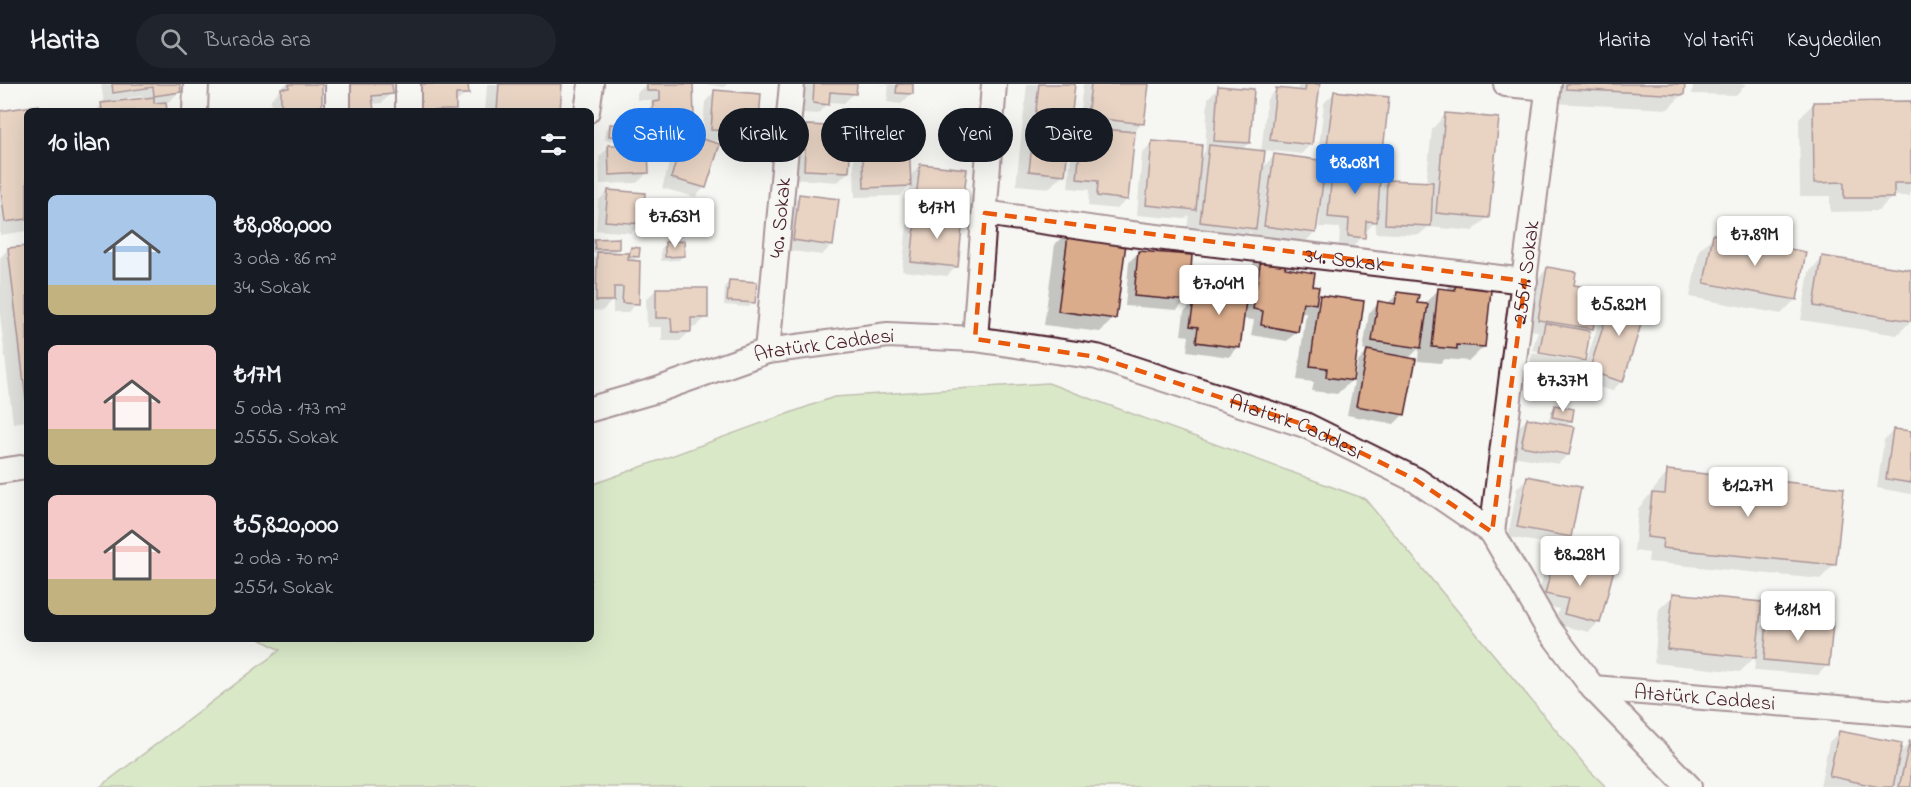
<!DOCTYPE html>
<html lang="tr">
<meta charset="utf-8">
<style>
body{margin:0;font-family:"Indie Flower",sans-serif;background:#20242c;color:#f1f3f6;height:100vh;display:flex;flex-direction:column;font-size:22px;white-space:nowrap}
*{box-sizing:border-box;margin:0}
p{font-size:20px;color:#9ea1a6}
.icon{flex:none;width:33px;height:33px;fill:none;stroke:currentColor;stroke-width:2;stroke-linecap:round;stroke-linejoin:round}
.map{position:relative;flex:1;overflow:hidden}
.panel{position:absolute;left:24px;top:24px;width:570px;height:534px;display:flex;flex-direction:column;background:#171b24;border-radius:9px;box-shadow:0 6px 24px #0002}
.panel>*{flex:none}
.top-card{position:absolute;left:612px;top:24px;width:570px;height:54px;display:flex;gap:12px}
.price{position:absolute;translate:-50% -51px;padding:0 14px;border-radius:6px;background:#fff;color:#222;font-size:20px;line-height:39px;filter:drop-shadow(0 2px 3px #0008)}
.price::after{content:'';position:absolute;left:50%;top:36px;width:18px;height:14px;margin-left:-9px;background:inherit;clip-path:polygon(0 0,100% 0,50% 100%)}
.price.on{background:#1a73e8;color:#fff}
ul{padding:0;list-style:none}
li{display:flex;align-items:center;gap:18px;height:150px;padding:0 24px}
li span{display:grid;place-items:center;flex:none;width:168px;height:120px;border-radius:9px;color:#555}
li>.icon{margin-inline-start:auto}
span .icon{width:72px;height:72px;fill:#fffc;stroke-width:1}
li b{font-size:26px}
h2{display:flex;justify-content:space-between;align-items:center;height:72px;padding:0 24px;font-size:26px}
.pill{padding:0 21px;border-radius:27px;background:#171b24;box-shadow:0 6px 24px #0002;font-size:21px;line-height:54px}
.pill.on{background:#1a73e8;color:#fff}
header{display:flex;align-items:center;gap:36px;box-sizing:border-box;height:84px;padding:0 30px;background:#171b24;border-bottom:2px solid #363941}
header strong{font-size:28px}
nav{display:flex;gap:33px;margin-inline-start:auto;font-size:21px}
.search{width:420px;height:54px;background:#20242c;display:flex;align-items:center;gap:15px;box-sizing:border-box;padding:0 21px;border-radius:33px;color:#9ea1a6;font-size:22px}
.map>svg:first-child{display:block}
</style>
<header>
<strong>Harita</strong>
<div class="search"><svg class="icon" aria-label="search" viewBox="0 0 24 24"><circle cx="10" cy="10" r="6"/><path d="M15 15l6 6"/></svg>Burada ara</div>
<nav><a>Harita</a><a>Yol tarifi</a><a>Kaydedilen</a></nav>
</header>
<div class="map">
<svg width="1911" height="703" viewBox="0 0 1911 703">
<rect width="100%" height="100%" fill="#f6f6f2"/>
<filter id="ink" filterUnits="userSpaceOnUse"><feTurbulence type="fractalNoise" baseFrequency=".0167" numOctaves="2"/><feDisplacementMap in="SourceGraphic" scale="12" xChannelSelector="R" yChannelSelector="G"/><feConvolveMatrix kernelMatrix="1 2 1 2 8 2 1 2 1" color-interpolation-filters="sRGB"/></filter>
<g filter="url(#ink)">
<polygon fill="#b6da94" stroke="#807c60" stroke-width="1.5" points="1048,299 1365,415 1589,686 1606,703 100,703 280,566 260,555 591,555 591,401 834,313"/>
<g fill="#0003" fill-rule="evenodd">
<path d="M101,0H178L180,7L170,17L165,18L166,27H95L104,20ZM143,12L144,16L115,19V16Z"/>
<polygon points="286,0 320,0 321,22 316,27 271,27 271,15"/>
<polygon points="336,0 390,0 391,9 382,19 372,20 372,27"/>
<polygon points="467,0 467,9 455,19 453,27 411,27"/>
<polygon points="487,0 561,0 558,27 485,27"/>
<path d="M647,0H692V35L672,57H646L647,89L637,99L600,100L599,73L609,63L620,62V57L605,56L606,46L610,41L624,50L630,44H641V37L651,22V16H637V9ZM651,24L652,55H649L648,27Z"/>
<polygon points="705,0 727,0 724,3"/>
<polygon points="806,0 855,0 854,9 844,19 828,18 818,30 803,29"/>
<polygon points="877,0 912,0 911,10 901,20 887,18 889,1"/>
<polygon points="1027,0 1074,0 1063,90 1049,104 1016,101"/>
<polygon points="1083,0 1147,0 1143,39 1133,49 1127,115 1117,125 1088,122 1089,106 1068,104 1073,54 1084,43 1078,42"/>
<polygon points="1299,0 1318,0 1311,60 1301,70 1264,66 1262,84 1274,72 1322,89 1333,79 1377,108 1388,97 1426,100 1432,45 1446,30 1488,133 1473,147 1428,143 1419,151 1375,149 1376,136 1353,163 1339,162 1340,144 1319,143 1320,129 1317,128 1315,148 1300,163 1250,156 1251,147 1240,159 1186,152 1189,131 1184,135 1137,131 1142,69 1152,59 1199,73 1205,67 1208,14 1218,4 1249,59 1241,66 1261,68 1267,15 1277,5 1297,8"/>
<polygon points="1553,0 1674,0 1683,10 1668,25 1552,19"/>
<polygon points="1693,0 1746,0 1736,11 1692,10"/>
<polygon points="714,8 757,49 747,58 727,57 728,48 719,57 705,56 705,103 695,113 662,104 675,61 685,51 702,56 705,18"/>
<polygon points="1334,9 1381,67 1371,77 1318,70 1324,19"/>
<polygon points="1911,19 1910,112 1893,112 1878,127 1830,128 1830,112 1800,112 1799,34 1813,20"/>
<polygon points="38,23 39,27 27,27 27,147 0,151 0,28"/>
<polygon points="807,43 848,88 838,98 795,95 797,53"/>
<polygon points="863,52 889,58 909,93 920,82 963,110 951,120 951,126 943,134 957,182 947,192 902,187 907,141 914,133 906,132 909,102 900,112 855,113 853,62"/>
<polygon points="608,107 641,139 631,149 596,146 598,117"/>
<polygon points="800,111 832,161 822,171 784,166 790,121"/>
<polygon points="1069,146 1114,234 1100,248 1044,241 1055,160"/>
<polygon points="1714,152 1796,215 1781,230 1690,213 1699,166"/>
<polygon points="595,156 618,164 612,170 626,170 631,164 638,172 632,178 637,219 627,229 613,229 613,216 602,227 591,226 591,176 598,169 591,169 591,160"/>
<polygon points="665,160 684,171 679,176 661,177 661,165"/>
<polygon points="27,163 27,337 13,339 0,232 0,174 8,165"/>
<polygon points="1139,168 1187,216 1177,226 1125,222 1129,178"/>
<polygon points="1263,170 1311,204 1314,219 1321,213 1352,291 1355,292 1358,278 1368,267 1363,266 1369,229 1379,219 1387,220 1398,210 1423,221 1438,206 1445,207 1457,195 1484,263 1469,277 1445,275 1441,279 1418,277 1419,264 1408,275 1404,330 1394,340 1347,331 1355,293 1337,310 1312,307 1314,298 1297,296 1306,229 1300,228 1297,247 1287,257 1251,251 1254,236 1242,235 1238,263 1229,273 1187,267 1189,252 1181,251 1184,228 1192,221 1193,209 1203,200 1221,207 1248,211 1253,180"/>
<polygon points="1823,174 1911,187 1911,237 1897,251 1801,236 1809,188"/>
<polygon points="1547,185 1572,202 1592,244 1589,247 1584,276 1574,286 1530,279 1532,269 1578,277 1578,274 1532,266 1538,247 1529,246 1537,195"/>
<polygon points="730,197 754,218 749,223 724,221 725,202"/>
<polygon points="656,206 706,233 696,243 690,243 690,247 680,257 662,257 662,243 647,243 646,215"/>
<polygon points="1615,209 1622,297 1612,307 1580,297 1605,219"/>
<polygon points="1555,323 1571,337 1565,343 1568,371 1558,380 1512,372 1517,345 1527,335 1548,339 1551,327"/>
<polygon points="1894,346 1911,349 1911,410 1877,404 1884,356"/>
<polygon points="1668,388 1834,481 1820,495 1648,478 1649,469 1634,467 1638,425"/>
<polygon points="1527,394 1570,452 1560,462 1508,453 1517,404"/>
<polygon points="1556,472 1598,539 1589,548 1555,540 1559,525 1536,519 1546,482"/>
<polygon points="1674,511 1758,546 1768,535 1827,581 1818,591 1754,586 1756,572 1740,588 1654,579 1659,525"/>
<polygon points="1839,648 1898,670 1911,658 1911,703 1820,702 1829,658"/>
</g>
<g fill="#daac8c" stroke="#4a1f2b" stroke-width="1.5">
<polygon points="112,0 180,0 181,8 154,12 153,3 113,9"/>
<polygon points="289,0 322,0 322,23 316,23 316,27 281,27 281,4 289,4"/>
<polygon points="343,0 392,0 393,10 372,12 374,27 346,27"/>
<polygon points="420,0 468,0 469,10 456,10 456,26 420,27"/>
<polygon points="499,0 562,0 560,27 497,27"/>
<polygon points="647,0 693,0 694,36 684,35 684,47 650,48 650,25 653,25 653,18 660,17 660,7 647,7"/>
<polygon points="814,0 857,0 856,10 830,8 829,21 813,19"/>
<polygon points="897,0 913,0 913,10 896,9"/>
<polygon points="1039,0 1075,0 1065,91 1029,87"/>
<polygon points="1091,0 1149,0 1144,40 1087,33"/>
<polygon points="1306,0 1320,0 1312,61 1270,56 1276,4 1305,7"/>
<polygon points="1566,0 1685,0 1684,11 1566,5"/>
<polygon points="1218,2 1254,5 1250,59 1214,57"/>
<polygon points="714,6 761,10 758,49 737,48 737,35 732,35 731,47 711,46"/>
<polygon points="1334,7 1389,13 1383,67 1327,61"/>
<polygon points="154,13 154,19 166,18 167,27 102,27 101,19"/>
<polygon points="1911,17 1911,99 1894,99 1894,114 1844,114 1844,98 1814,99 1813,18"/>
<polygon points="39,21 40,27 27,27 27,135 5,138 0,99 0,27"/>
<polygon points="1445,29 1499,34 1489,134 1436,129"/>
<polygon points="610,40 626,41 625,53 609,52"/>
<polygon points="806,41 852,43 849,88 804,86"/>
<polygon points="647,42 649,89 609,91 608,61 630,61 629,43"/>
<polygon points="1082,43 1135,48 1128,116 1097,112 1098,97 1077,95"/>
<polygon points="684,50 720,60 706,104 671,94"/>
<polygon points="890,50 890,57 909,56 911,102 864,104 862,51"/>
<polygon points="1152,57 1202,61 1196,126 1146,121"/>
<polygon points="1209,61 1265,67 1256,145 1200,138"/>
<polygon points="1274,70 1326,77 1316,149 1264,142"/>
<polygon points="1333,77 1381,81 1377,138 1366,137 1365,154 1348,152 1349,135 1328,133"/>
<polygon points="920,80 967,85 964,111 954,110 952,127 915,123"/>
<polygon points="1387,96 1433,98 1431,142 1385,140"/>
<polygon points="608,106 645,109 643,140 605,137"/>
<polygon points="799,110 839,115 833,162 793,156"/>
<polygon points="916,129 963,134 958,183 911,178"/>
<polygon points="1069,144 1127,152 1116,235 1058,227"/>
<polygon points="1713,150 1806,168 1797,216 1704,199"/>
<polygon points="619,154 619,165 595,165 594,155"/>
<polygon points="684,157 685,172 665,173 665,158"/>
<polygon points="27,162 27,325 8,164"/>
<polygon points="631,163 640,164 639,173 629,172"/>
<polygon points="1138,167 1192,171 1189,217 1134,212"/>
<polygon points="597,168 628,169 628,176 640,177 639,220 622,219 623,203 614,203 614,217 596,217"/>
<polygon points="1262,168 1287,172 1285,184 1315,189 1313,202 1319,203 1316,220 1303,218 1298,248 1261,241 1263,227 1253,225"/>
<polygon points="1822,172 1911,186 1911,237 1814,222"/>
<polygon points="1547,183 1576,188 1574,201 1600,205 1593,245 1538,236"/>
<polygon points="1456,194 1492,197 1485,263 1457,261 1457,265 1432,263 1438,204 1455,206"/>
<polygon points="729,196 757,198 755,219 727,217"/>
<polygon points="1203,198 1224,201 1223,206 1247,209 1240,264 1196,258 1198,243 1190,242 1194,217 1200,218"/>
<polygon points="656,204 708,204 708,234 691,234 691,248 672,248 671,234 656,234"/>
<polygon points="1397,208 1419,211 1417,219 1428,220 1421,264 1372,257 1378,217 1395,220"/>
<polygon points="1614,208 1648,218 1623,298 1589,287"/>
<polygon points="1320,211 1364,217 1353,297 1326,293 1327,284 1310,282"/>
<polygon points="1545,239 1590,247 1585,277 1539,269"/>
<polygon points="1367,266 1416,275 1405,331 1356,322"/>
<polygon points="1555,321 1574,325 1572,337 1552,333"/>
<polygon points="1527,334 1575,343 1569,371 1521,362"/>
<polygon points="1893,345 1911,347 1911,399 1886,395"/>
<polygon points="1667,386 1844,404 1836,481 1662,464 1663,455 1647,453 1652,409 1665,410"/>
<polygon points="1527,392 1581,403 1571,453 1517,443"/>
<polygon points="1555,470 1614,485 1600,539 1564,530 1568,515 1545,510"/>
<polygon points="1673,509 1762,518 1756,574 1667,565"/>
<polygon points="1767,534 1833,539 1829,582 1764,576"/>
<polygon points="1839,647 1902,659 1893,703 1879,703 1829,692"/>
<polygon points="1910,656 1911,703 1899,703"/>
</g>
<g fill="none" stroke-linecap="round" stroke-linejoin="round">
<g stroke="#4a1f2b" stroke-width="28">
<g id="street">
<polyline points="338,0 338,27"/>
<polyline points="408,0 408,27"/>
<polyline points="1506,0 1548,4"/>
<polyline points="195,27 196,0"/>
<polyline points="587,27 591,0"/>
<path id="s1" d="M985,129L1123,149L1525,197"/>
<polyline points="975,255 994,0"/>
<path id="s2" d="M767,267L792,0"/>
<path id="s3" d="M591,325L657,306L767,267L888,251L975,255L1097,273L1305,341L1416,396L1492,448L1546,541L1593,604L1689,703"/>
<polyline points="0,387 27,383"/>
<path id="s4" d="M1492,448L1549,0"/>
<path id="s5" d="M1593,604L1911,630"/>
</g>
</g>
<use href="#street" stroke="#f6f6f2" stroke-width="24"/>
</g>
</g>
<path d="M0 0H1911V703H0ZM985,129L1525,197L1492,448L1416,396L1305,341L1097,273L975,255Z" fill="#f6f6f2" fill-opacity=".55" fill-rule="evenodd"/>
<path fill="none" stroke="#e8590c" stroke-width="4.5" stroke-dasharray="12 8" stroke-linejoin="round" d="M985,129L1525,197L1492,448L1416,396L1305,341L1097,273L975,255Z"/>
<g text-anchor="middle" stroke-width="4.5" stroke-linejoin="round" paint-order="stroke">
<g font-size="21" fill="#4a1f2b" stroke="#f6f6f2">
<text dy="7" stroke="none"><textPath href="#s2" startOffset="134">40. Sokak</textPath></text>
<text dy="7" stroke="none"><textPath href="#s1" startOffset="363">34. Sokak</textPath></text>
<text dy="7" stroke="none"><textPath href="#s4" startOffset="262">2551. Sokak</textPath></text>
<text dy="7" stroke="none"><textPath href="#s3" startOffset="243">Atatürk Caddesi</textPath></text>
<text dy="7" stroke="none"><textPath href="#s3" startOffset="729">Atatürk Caddesi</textPath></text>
<text dy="7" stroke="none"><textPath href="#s5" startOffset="112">Atatürk Caddesi</textPath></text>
</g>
</g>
</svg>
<b class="price on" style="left:1355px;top:111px">₺8.08M</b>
<b class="price" style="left:937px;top:156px">₺17M</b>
<b class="price" style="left:675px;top:165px">₺7.63M</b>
<b class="price" style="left:1755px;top:183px">₺7.89M</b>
<b class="price" style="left:1219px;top:232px">₺7.04M</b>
<b class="price" style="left:1619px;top:253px">₺5.82M</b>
<b class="price" style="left:1563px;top:329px">₺7.37M</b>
<b class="price" style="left:1748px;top:434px">₺12.7M</b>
<b class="price" style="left:1580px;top:503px">₺8.28M</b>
<b class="price" style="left:1798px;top:558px">₺11.8M</b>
<div class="top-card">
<a class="pill on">Satılık</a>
<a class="pill">Kiralık</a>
<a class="pill">Filtreler</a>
<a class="pill">Yeni</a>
<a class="pill">Daire</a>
</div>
<section class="panel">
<h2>10 ilan<svg class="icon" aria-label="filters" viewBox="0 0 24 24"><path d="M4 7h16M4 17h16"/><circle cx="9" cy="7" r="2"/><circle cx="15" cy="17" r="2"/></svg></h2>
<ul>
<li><span style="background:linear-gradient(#a9c7e8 75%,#c2b280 0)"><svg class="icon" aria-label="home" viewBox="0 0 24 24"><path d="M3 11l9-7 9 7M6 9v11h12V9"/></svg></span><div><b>₺8,080,000</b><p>3 oda · 86 m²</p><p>34. Sokak</p></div></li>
<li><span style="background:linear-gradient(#f6c9c9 70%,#c2b280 0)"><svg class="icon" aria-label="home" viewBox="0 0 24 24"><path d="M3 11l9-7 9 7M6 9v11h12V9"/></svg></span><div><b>₺17M</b><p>5 oda · 173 m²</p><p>2555. Sokak</p></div></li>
<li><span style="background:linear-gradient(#f6c9c9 70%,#c2b280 0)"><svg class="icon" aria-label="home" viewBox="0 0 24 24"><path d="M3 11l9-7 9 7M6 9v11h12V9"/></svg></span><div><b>₺5,820,000</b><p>2 oda · 70 m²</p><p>2551. Sokak</p></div></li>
</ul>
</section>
</div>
